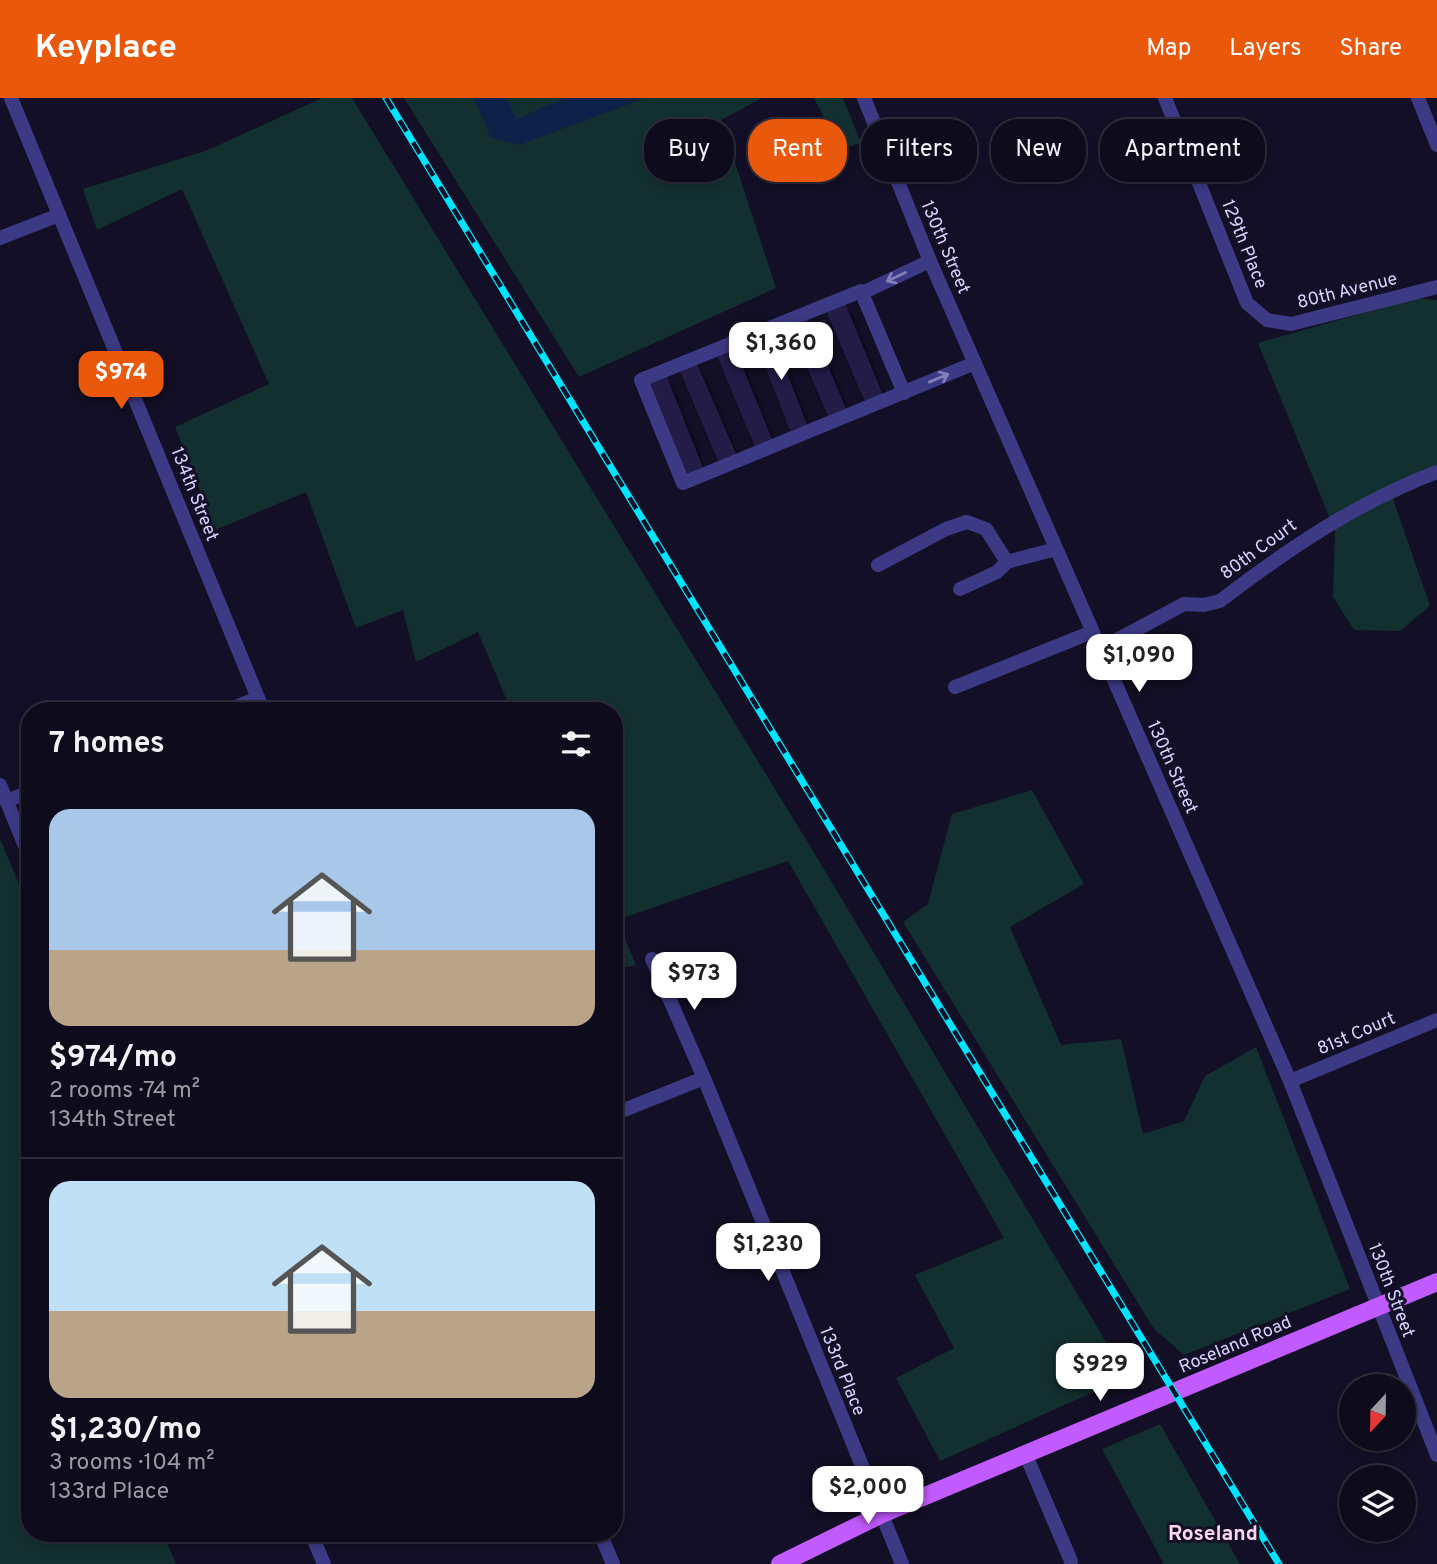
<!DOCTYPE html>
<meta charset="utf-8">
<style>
body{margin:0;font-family:Overpass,sans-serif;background:#171425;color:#f1f3f6;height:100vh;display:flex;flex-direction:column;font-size:26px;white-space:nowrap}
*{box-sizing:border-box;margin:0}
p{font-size:23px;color:#9b9ba3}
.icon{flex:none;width:38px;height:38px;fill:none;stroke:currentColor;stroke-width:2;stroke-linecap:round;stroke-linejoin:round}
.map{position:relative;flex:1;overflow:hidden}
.side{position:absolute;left:21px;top:604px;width:602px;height:840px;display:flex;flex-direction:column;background:#0e0b1c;border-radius:28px;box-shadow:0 4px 10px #0003,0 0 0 2px #2e2b3b}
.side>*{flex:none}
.hud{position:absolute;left:644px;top:21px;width:665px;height:63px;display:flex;gap:14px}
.needle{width:46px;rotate:202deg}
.tools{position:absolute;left:1339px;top:1276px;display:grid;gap:14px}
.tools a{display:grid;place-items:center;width:77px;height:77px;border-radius:50%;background:#0e0b1c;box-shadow:0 4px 10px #0003,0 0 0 2px #2e2b3b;font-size:35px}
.price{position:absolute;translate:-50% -60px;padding:0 16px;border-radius:14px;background:#fff;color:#222;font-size:23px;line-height:46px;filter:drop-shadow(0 2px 4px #0008)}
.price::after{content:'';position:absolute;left:50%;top:42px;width:21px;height:16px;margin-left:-10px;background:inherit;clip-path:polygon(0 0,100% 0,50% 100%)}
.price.on{background:#ea580c;color:#fff}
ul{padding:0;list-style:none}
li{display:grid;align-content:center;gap:14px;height:371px;padding:0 28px}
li+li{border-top:2px solid #2e2b3b}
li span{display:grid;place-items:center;height:217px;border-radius:21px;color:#555}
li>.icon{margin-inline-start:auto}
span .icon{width:126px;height:126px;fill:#fffc;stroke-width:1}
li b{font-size:30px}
h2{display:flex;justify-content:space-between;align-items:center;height:84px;padding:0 28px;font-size:30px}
.chip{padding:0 24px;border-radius:28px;background:#0e0b1c;box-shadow:0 4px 10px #0003,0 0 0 2px #2e2b3b;font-size:24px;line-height:63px}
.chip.on{background:#ea580c;color:#fff}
header{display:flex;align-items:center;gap:42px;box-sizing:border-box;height:98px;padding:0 35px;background:#ea580c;color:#fff}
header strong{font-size:33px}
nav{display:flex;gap:38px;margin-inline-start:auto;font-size:24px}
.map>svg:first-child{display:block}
</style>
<header>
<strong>Keyplace</strong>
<nav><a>Map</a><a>Layers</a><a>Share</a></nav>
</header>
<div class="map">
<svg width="1437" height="1466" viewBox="0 0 1437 1466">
<defs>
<filter id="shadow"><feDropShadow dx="4.5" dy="8" stdDeviation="2" flood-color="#0009"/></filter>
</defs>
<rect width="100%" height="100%" fill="#130f26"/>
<g fill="#12302f">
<polygon points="322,0 352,0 813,753 1127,1279 940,1363 896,1280 954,1250 915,1177 1004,1140 788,763 617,822 636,867 614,872 614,612 511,612 478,534 416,564 403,512 356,530 306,394 215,432 175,329 269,286 182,91 97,132 83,91 208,52"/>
<polygon points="404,0 762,0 721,22 776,190 579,279"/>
<polygon points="814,0 843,0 861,45 840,51"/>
<polygon points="1417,200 1437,202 1437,380 1393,401 1430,508 1400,533 1354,532 1333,499 1335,433 1258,245"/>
<polygon points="1032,692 1084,786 1010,829 1061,947 1121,941 1143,1036 1184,1023 1205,978 1256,949 1350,1191 1184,1257 1154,1231 903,824 928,806 952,716"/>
<polygon points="0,741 30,811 30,1435 163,1435 176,1466 0,1466"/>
<polygon points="1160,1326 1240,1466 1164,1466 1102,1351"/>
</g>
<polygon fill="#0c2248" points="474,0 506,0 517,21 565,0 645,0 519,47 491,40"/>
<g fill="#241b47" filter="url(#shadow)">
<polygon points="845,205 883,297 865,304 826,213"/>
<polygon points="808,221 846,311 828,318 789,228"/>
<polygon points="772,236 807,327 790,333 755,242"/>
<polygon points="735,251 772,341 755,349 717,258"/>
<polygon points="697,266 736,356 718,363 680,273"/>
<polygon points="667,279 703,370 686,377 649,286"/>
</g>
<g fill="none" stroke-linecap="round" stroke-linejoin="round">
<g stroke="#3d3a85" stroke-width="14">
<polyline points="11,0 263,612"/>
<polyline points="864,0 930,163 1290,983 1437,1357"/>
<polyline points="1165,0 1247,205 1267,222 1291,226 1437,189"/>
<polyline points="1418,0 1437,47"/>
<polyline points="0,140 59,117"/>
<polyline points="862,195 930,163"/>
<polyline points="904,295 861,193 641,282 683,385 975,265"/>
<polyline points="878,467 946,431 967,424 986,431 1007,464 1056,451"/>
<polyline points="960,491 997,474 1007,464"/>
<path d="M1100,551L1184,506L1204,507L1220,503C1288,451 1357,404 1437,374"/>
<polyline points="955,589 1092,534"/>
<polyline points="228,612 258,600"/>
<polyline points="0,687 30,760"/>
<polyline points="6,703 30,694"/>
<polyline points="652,861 704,980 902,1466"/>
<polyline points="1290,983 1437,922"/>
<polyline points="614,1016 704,980"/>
<polyline points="1025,1355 1071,1463"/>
<polyline points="311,1435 324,1466"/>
<polyline points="600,1435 613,1466"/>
</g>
<polyline stroke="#c25bff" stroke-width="18" points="780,1466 882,1416 1437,1184"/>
<g stroke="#00e5ff" stroke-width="7">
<polyline id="rail" points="386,0 1279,1466"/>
</g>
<use href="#rail" stroke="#130f26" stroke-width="4.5" stroke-dasharray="13" stroke-linecap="butt"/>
</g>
<defs><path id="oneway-shaft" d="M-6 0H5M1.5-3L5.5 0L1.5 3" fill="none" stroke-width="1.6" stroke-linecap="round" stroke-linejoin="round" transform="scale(1.75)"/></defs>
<g stroke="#837fbc">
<use href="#oneway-shaft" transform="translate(896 179) rotate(155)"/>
<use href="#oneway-shaft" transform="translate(939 280) rotate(-23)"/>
</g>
<g text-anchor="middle" stroke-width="6" stroke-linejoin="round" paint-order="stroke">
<g font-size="18" fill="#d9d4ff" stroke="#130f26">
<text transform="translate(1245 146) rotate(68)" y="6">129th Place</text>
<text transform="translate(946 149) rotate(67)" y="6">130th Street</text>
<text transform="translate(1347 192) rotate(-14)" y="6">80th Avenue</text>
<text transform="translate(195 396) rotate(68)" y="6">134th Street</text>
<text transform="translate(1258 451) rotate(-36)" y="6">80th Court</text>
<text transform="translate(1173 669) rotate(66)" y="6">130th Street</text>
<text transform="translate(1356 935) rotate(-23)" y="6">81st Court</text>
<text transform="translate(1392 1192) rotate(69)" y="6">130th Street</text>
<text transform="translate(1235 1246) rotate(-23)" y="6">Roseland Road</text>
<text transform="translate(843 1273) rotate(68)" y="6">133rd Place</text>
</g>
<g font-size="21" font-weight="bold" fill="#ffd6f0" stroke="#130f26">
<text x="1213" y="1442">Roseland</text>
</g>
</g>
</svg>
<div class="tools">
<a><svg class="needle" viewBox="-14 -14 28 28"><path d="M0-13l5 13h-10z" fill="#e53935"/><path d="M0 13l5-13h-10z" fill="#9b9ba3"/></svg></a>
<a><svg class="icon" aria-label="layers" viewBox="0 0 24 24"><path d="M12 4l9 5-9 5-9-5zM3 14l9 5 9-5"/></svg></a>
</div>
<b class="price" style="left:781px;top:284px">$1,360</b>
<b class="price on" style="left:121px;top:313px">$974</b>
<b class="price" style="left:1139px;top:596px">$1,090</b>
<b class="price" style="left:694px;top:914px">$973</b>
<b class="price" style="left:768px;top:1185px">$1,230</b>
<b class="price" style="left:1100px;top:1305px">$929</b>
<b class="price" style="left:868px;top:1428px">$2,000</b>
<div class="hud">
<a class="chip">Buy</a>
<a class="chip on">Rent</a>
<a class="chip">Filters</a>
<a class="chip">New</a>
<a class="chip">Apartment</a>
</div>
<section class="side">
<h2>7 homes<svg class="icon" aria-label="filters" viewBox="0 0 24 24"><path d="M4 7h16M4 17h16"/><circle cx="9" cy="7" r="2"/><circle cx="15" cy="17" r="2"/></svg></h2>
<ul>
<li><span style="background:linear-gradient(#a9c7e8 65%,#b9a48a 0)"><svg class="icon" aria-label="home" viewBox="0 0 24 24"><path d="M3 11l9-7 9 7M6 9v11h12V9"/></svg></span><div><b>$974/mo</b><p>2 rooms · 74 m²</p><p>134th Street</p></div></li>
<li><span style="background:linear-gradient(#bfe0f5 60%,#b9a48a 0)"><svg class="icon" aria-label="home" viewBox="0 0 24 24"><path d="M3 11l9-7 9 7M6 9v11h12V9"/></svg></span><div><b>$1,230/mo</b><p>3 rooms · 104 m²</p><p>133rd Place</p></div></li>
</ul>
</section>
</div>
